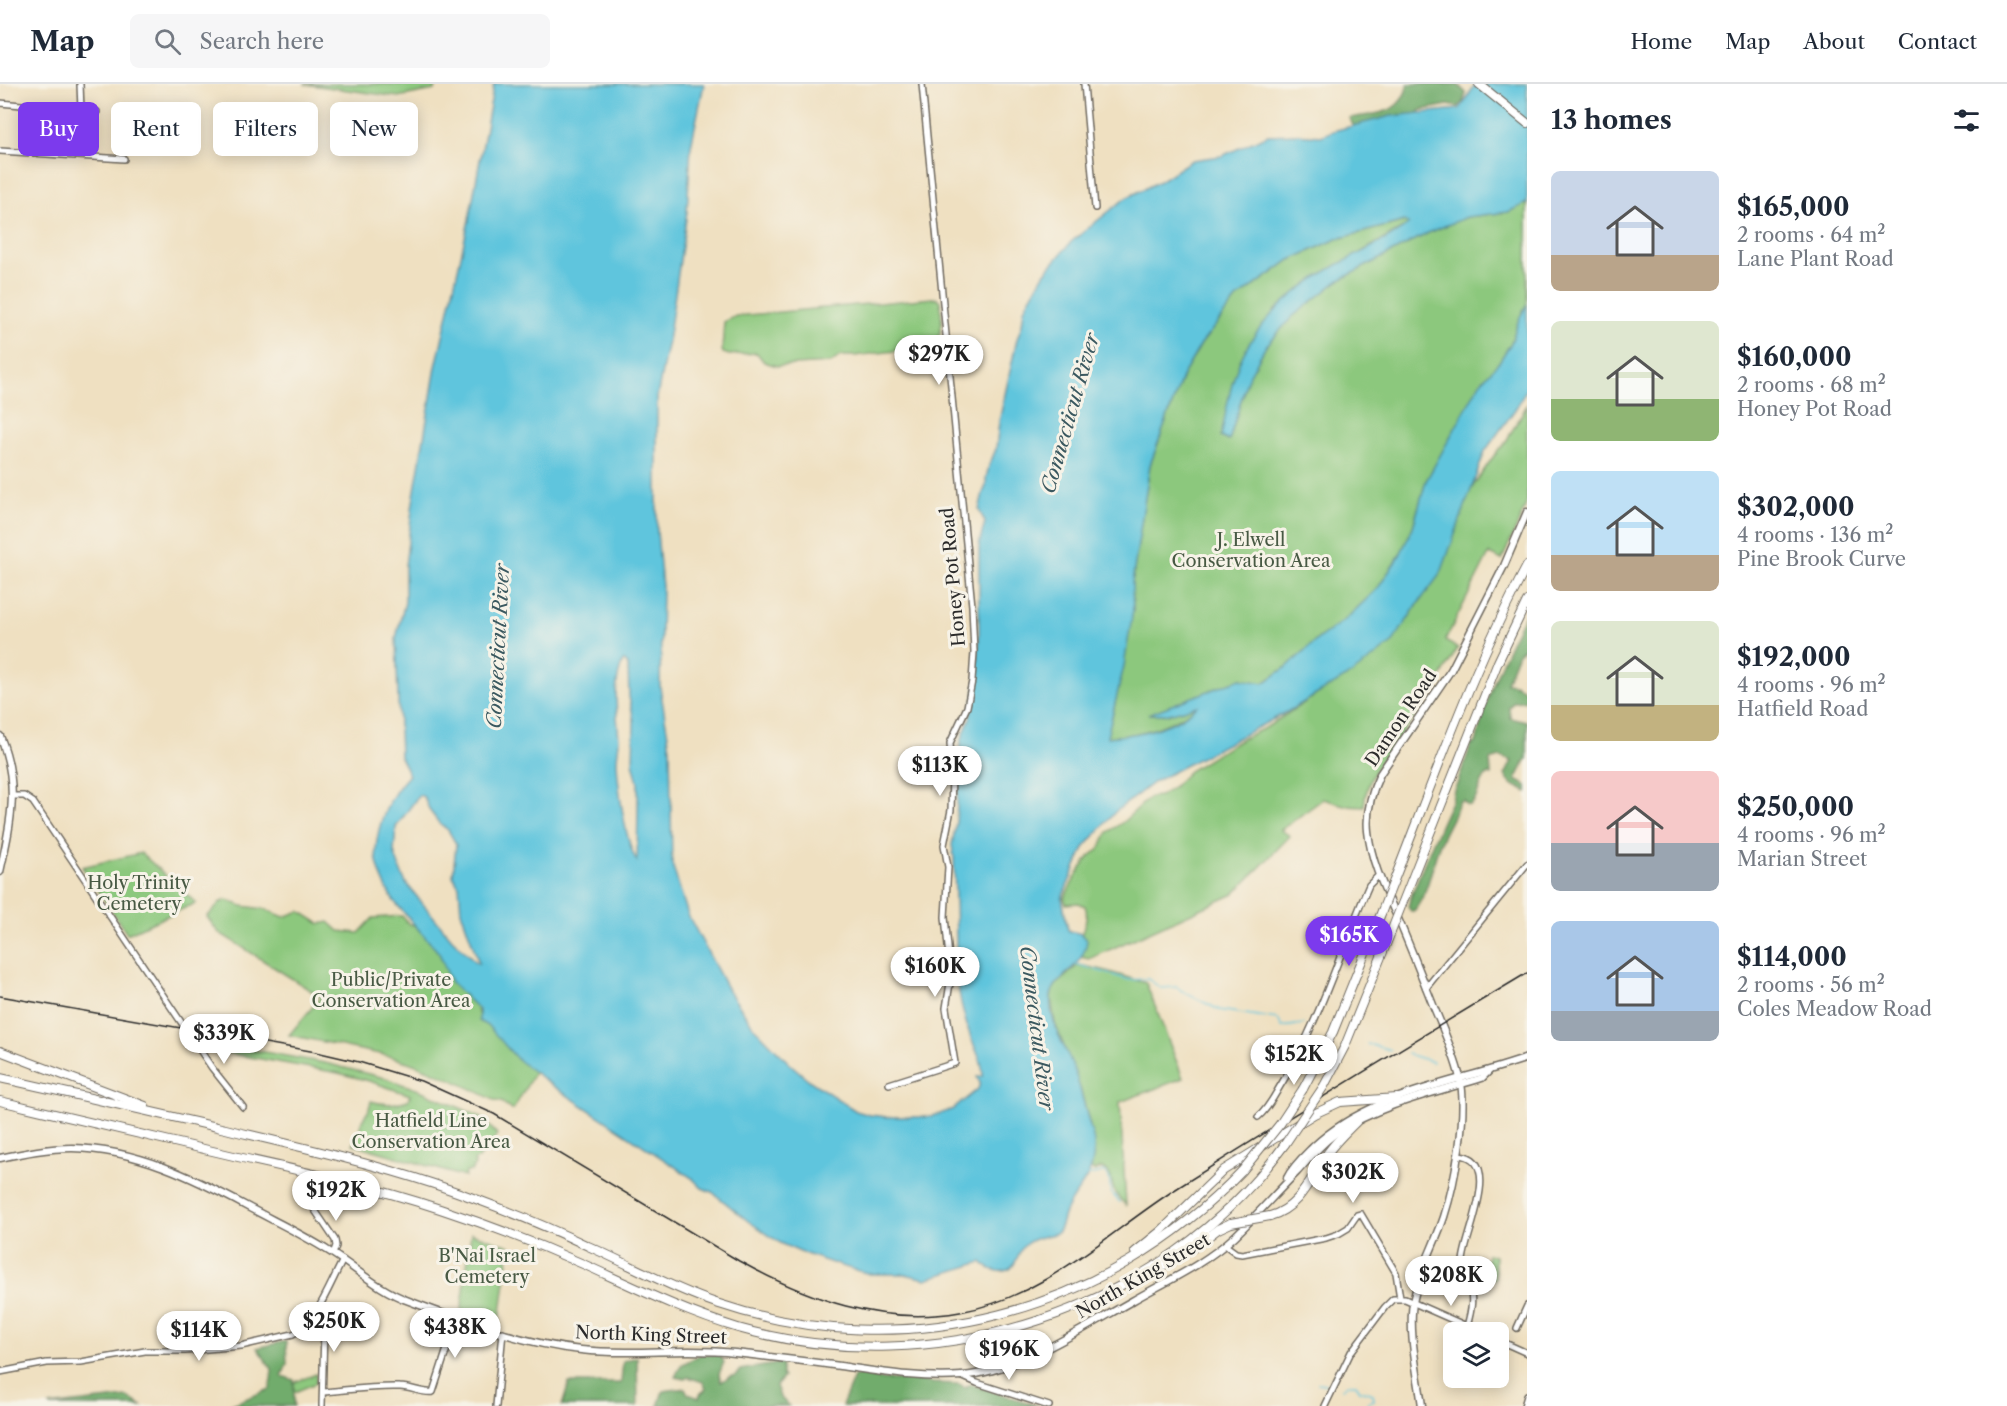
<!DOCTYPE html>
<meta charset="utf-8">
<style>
body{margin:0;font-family:"Libre Caslon Text",serif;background:#f6f6f7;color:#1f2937;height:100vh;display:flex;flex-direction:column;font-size:22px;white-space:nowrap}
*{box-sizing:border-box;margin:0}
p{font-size:20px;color:#747a83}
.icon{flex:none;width:33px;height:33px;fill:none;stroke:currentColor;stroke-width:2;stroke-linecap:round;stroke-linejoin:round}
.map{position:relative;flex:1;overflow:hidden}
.details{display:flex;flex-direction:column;background:#fff;width:480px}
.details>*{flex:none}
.banner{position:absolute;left:18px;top:18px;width:570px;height:54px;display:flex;gap:12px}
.tools{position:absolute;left:1443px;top:1238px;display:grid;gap:12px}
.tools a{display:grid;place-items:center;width:66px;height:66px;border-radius:9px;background:#fff;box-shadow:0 3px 15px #0003;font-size:30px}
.price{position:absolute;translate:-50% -51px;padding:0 14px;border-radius:21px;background:#fff;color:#222;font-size:20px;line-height:39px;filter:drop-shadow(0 2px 3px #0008)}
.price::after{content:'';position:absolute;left:50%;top:36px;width:18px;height:14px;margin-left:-9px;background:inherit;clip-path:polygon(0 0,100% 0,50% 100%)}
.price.selected{background:#7c3aed;color:#fff}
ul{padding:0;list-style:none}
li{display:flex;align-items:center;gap:18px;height:150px;padding:0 24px}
li span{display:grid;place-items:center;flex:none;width:168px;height:120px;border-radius:9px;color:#555}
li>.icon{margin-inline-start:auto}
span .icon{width:72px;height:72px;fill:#fffc;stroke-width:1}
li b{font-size:26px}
h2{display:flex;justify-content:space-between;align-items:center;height:72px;padding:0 24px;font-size:26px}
.chip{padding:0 21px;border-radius:9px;background:#fff;box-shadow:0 3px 15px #0003;font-size:21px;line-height:54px}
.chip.selected{background:#7c3aed;color:#fff}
header{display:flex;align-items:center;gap:36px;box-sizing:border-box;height:84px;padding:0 30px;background:#fff;border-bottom:2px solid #e0e1e3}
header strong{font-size:28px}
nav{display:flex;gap:33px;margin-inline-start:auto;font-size:21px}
.search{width:420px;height:54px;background:#f6f6f7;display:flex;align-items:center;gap:15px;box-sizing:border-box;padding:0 21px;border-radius:9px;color:#747a83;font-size:22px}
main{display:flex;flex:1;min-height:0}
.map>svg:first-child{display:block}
</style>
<header>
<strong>Map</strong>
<div class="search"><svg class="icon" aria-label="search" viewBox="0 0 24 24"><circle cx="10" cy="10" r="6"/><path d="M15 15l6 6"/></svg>Search here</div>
<nav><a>Home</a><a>Map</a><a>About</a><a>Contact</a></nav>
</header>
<main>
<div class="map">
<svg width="1527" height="1322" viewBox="0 0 1527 1322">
<rect width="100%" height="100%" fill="#f7f3e8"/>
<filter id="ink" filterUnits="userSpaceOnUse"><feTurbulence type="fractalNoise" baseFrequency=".0167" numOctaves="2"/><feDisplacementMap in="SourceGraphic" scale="12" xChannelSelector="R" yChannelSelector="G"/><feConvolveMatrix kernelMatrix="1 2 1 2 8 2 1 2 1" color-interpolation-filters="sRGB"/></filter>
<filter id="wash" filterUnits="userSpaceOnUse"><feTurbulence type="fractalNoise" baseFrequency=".008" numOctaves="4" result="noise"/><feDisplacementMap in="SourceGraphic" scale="24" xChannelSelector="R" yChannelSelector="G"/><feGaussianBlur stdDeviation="1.35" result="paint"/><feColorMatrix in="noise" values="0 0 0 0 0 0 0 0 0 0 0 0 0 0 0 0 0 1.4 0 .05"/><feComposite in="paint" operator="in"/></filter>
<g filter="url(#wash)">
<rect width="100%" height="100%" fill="#efe0c1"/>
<g fill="#8cc87d" stroke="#5c7a54" stroke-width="1.5">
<polygon points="304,0 438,0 434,6 398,13"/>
<path d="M1527,119V220L1519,235L1511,259L1426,397L1413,443L1400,471L1378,504L1346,535L1319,554L1288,582L1263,599L1240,595L1150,630H1169L1199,621C1172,643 1140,651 1106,653L1113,629L1133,526L1132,499L1150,381L1183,291L1201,260L1236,215L1290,176L1337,155L1406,137L1410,140L1308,199L1275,226L1240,277L1230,311L1221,353L1229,357L1247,296L1266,262L1292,233L1338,197L1430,148L1467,133L1508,128Z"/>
<path d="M933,214H937L940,217C942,234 945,255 928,263L854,272H840L831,279L777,282L764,278L757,269L729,271L723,269L722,266L724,238L736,232Z"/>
<path d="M1527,321V417L1524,426L1502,476L1489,470L1445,557L1458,564C1447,582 1436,602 1425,620C1403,652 1367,681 1364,722L1344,721L1323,715L1281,746L1290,752L1234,810L1089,875L1071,871C1078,857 1091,836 1085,822L1079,819L1066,820L1064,814L1078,789L1090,772L1099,765L1108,748L1123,738L1150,713L1160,712L1172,704L1189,687L1240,656L1267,643L1319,609L1405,535L1419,519L1428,502L1469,408L1493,373L1505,359Z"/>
<polygon points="141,769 196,819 127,850 82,783"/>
<path d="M227,816L242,822L265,825L284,833L300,827L320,840L329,838L339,847L359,849L373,834L402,832L409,840L414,841L439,862L472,910L479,932L537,984L513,1026L501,1018L496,1017C460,999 419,979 380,970C350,964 320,957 289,951L321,913L218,848L207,833L221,818Z"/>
<path d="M1078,881L1103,886L1146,899L1183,994L1120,1018L1126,1121C1122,1117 1118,1113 1115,1109C1110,1099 1114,1090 1102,1084L1094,1087L1089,1083L1093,1069V1054L1081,1007L1055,939L1051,914L1052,906L1057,900Z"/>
<path d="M199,956L325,979L385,994L422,1007L481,1033L497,1050L488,1066L482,1068V1071L474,1077L475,1081L471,1087L466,1088L465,1093L353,1060L365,1031L368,1028L371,1017C383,1021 397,1020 408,1016L410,1011L369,997L338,989L205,965Z"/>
<polygon points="471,1149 510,1162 499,1242 461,1230"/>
<polygon points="1487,1170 1495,1172 1495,1195 1488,1196 1482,1183 1486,1180"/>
<polygon points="316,1290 316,1299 262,1322 274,1306"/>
</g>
<g fill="#71ac6c" stroke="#4e6c4c" stroke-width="1.5">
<path d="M1408,0H1457L1466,9L1463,18L1458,23L1448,21L1422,26L1413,32L1354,43L1349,34C1376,29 1401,32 1408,0Z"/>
<path d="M1527,527V561L1518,569L1506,599L1514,600L1527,607V616L1514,618L1509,623L1510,634L1527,638V674L1516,696L1527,702V708L1511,700L1505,691L1512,677L1500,673L1490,676L1491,691L1488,690C1478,698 1480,713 1471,721H1467L1463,716L1459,718C1454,734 1443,748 1438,765C1431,786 1428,809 1414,827H1411L1408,823L1410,815C1423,783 1435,750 1451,718C1454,712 1452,706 1457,700L1471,661L1476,659C1486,612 1504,569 1527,527Z"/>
<polygon points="286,1257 287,1280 282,1292 294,1296 294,1322 228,1322 270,1305 272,1285 257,1264"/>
<polygon points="701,1270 720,1271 724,1278 719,1290 721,1298 731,1292 735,1292 740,1286 782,1279 782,1291 784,1293 776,1302 780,1313 789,1322 658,1322 663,1307 685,1304 688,1310 699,1314 700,1310 706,1305 703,1298 688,1293 685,1295 675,1293 681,1281"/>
<polygon points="637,1273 638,1322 562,1322 569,1299 621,1299 623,1277"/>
<polygon points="860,1290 884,1296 907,1295 934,1299 959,1300 965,1303 970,1300 1038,1322 842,1322 854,1293"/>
<polygon points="127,1313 142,1322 49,1322"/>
</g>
<path fill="#5fc5dd" stroke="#457884" stroke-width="1.5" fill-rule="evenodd" d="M494,0H704L691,62L687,128L669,251L657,313V448L662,503L660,603L670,664L672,780L688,831L728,906L754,943L789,979L810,997L856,1027L870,1031L887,1033H926L940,1030L953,1025L967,1014L978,1005L980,999L977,993L983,992C983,977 975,966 970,951C964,933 959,914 957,894L954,774L952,761L956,738L961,657L970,634L976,600L979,557V461L985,438L979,426L983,409L986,402V394L989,382L996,365L999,338L1017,255L1022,241L1024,225L1044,190L1071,158L1107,129L1126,114L1158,98L1192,76L1222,72L1268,51L1296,50L1321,52L1333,47L1391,32L1459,25C1467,18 1469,8 1476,0H1527V119L1508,128L1467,133L1430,148L1338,197L1292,233L1266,262L1247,296L1229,357L1221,353C1226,328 1230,300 1240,277C1259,235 1298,203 1337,181C1362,168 1388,156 1409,140L1405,137L1337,155L1290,176L1236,215L1201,260L1183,291L1150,381L1132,499L1133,526L1124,582L1107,653C1138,651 1175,644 1197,622L1169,630H1148L1240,595L1264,599L1288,582L1319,554L1346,535L1378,504L1400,471L1413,443L1426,397L1480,299L1499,278L1511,259L1519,235L1527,220V304L1516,324L1485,367L1441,489L1417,521L1392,559L1353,589L1287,628L1154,698L1115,728L1084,764L1062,814L1068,846C1076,851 1079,845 1087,856C1084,885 1054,892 1051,912C1048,931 1061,957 1069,973C1078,993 1082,1013 1088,1035C1090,1043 1094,1053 1094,1061C1094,1069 1093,1077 1091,1084C1086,1099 1074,1110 1067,1124C1062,1132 1063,1141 1057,1149C1047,1152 1034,1153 1026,1160C1014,1170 1018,1190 998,1187C990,1185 988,1185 982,1178L926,1195L905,1190H870L841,1182L800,1168L782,1160L748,1137L712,1108L702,1104L692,1094L553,1002L518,976L489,943L479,937V926L451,898L439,869L393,816C385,803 376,782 376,767C377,739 390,711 409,691L400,673L396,554L405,518V482L413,418L436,283L469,136ZM623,577H625L628,581L629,613L634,637L633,678L638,699V725L637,777C625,758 618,702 617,678C617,670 619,662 619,655C617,630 612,601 623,577ZM419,711L424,713L430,727L439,739L448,746L456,760L453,792L459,802L461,827L479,879H477L452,855L418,814L406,799L401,788L394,768L396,743Z"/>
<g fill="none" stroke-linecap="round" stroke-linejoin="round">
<g stroke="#5fc5dd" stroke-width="1.5">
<polyline points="1076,880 1129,896 1148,895 1161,904 1177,903 1182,907 1219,926 1278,935 1282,943 1304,940"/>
<polyline points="1367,960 1391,966"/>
<polyline points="1407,970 1433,978"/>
<polyline points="1087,1091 1104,1088 1109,1093 1111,1109 1120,1118"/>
<polyline points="1318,1299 1327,1300"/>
<polyline points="1342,1305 1349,1300 1356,1300 1360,1306 1373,1310 1374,1316 1368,1318 1369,1322"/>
</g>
</g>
</g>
<g filter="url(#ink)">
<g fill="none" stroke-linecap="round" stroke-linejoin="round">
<g stroke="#706a60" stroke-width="8">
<g id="minor">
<polyline points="80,0 81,26"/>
<polyline points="1084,0 1095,124"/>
<polyline points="0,19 97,28"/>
<polyline points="0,67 124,75"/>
<polyline points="13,712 24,712 33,718 212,984 243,1023"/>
<polyline points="1426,904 1527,780"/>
<polyline points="889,1000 955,979 946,924 951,893 945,833 948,783 944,761 951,726 952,692 950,659 967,623 972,597 974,568 972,522 922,0"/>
<path d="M1258,1033C1269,1024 1275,1010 1282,999C1320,937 1340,867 1369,801L1379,791"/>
<path d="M1458,1071C1506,1073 1463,1154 1463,1178C1462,1184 1465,1190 1468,1196C1474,1213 1472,1225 1467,1242"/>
<polyline points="304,1110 335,1156 336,1162 333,1170"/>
<polyline points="1225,1161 1236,1169 1242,1170 1326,1154 1338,1150 1348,1144 1357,1131 1361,1130 1396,1189 1400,1214"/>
<polyline points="312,1233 321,1239 324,1246 322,1322"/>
<polyline points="1517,1244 1527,1222"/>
<polyline points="1498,1256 1527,1269"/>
<path d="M0,1288L47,1279L81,1278L145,1267H185L241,1262L293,1250C316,1241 331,1197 343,1176"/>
<polyline points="961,1292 977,1299 1049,1322"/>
<path d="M323,1308C348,1306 374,1302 400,1303C411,1303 423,1310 433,1308L457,1234"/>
<polyline points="496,1322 503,1248"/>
<polyline points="1325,1322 1351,1268 1385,1223 1393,1215 1405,1215 1480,1248"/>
<polyline points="1524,1322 1527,1312"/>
</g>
</g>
<g stroke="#706a60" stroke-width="9">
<g id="major">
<path d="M0,652C20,701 11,738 0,788"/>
<path d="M0,1074C24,1069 48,1064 72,1064C136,1065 194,1094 248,1123C274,1137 302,1150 327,1166C355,1183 378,1206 409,1217C462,1237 524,1260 581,1266C632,1272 684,1263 735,1269C771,1273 805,1277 840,1282C881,1288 921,1295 962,1292C1019,1287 1082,1245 1132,1217C1167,1197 1205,1180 1235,1152C1256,1132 1276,1109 1297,1088C1310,1074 1321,1059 1338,1048C1381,1020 1433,1009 1482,994L1489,987"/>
<path d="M1287,1094C1293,1082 1303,1073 1313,1063C1371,1008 1455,1000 1527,974"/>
<path d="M1422,1322C1418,1291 1407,1244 1414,1214C1420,1186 1435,1160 1444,1133C1455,1099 1468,1028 1460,994C1454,969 1443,945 1433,921C1422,893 1411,865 1399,837C1386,808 1371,779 1368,747C1366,728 1372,707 1380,690L1451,586L1504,482L1527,428"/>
</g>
</g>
<g stroke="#706a60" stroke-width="10">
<g id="highway">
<polyline points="1479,0 1527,39"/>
<path d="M1393,799C1435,692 1473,583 1527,482"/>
<polyline points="1402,820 1498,578 1527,517"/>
<polyline points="0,967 145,1022"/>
<path d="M0,994C74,1010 147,1027 221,1044C292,1061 364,1077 434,1100C486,1118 538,1138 588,1162C631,1181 671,1204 716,1219C904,1283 1106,1230 1242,1087"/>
<polyline points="1324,1002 1345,962 1391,848"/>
<polyline points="1303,1005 1333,948 1382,827"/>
<path d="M0,1017C79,1036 158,1054 238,1073C306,1088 374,1103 440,1125C489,1141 536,1159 583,1180C634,1203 684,1228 738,1244C936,1300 1163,1228 1285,1060"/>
<path d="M1270,1132C1301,1123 1310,1094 1327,1070C1335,1058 1346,1048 1356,1038"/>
<polyline points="1135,1168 1161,1147 1224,1086 1314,1030 1340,1018 1397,1014"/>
<polyline points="1159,1184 1193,1164 1218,1145 1231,1139"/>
</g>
</g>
<use href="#minor" stroke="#fff" stroke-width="5"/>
<use href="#major" stroke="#fff" stroke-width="6"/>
<use href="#highway" stroke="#fff" stroke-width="8"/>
<path stroke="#2b2b2b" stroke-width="1.5" d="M0,912L316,968L359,978L421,997L494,1030L739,1177C807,1215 882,1242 960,1228C1046,1213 1108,1148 1179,1103C1294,1030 1410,959 1527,889"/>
<g stroke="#706a60" stroke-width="10" stroke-linecap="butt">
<g id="highway-bridge">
<polyline points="1382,827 1393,799"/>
<polyline points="1391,848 1402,820"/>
<polyline points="1285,1060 1324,1002"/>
<polyline points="1242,1087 1280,1040 1303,1005"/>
<polyline points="1231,1139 1270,1132"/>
</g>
</g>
<use href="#highway-bridge" stroke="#fff" stroke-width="8"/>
</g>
</g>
<g text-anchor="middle" stroke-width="6" stroke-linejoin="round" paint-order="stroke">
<g font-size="18" fill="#485a44" stroke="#f7f3e8">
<text x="1251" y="462">J. Elwell<tspan x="1251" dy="21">Conservation Area</tspan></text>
<text x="139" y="805">Holy Trinity<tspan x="139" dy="21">Cemetery</tspan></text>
<text x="391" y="902">Public/Private<tspan x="391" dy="21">Conservation Area</tspan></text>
<text x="431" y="1043">Hatfield Line<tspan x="431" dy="21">Conservation Area</tspan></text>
<text x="487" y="1178">B'Nai Israel<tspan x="487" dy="21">Cemetery</tspan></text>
</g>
<g font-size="18" fill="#2b2b2b" stroke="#f7f3e8">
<text transform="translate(953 493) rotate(-95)" y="6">Honey Pot Road</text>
<text transform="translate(1401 634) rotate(-56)" y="6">Damon Road</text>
<text transform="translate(1143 1192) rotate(-30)" y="6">North King Street</text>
<text transform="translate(651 1251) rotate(2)" y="6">North King Street</text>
</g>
<g font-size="20" font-style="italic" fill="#3b5960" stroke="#f7f3e8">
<text transform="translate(1070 329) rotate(-74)" y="7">Connecticut River</text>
<text transform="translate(498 562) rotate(-87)" y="7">Connecticut River</text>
<text transform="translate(1037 944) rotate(83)" y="7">Connecticut River</text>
</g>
</g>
</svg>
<div class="tools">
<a><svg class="icon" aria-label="layers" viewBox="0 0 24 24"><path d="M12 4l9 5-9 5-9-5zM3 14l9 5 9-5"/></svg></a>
</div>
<b class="price" style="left:939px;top:302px">$297K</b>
<b class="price" style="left:940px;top:713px">$113K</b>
<b class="price selected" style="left:1349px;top:883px">$165K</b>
<b class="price" style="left:935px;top:914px">$160K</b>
<b class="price" style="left:224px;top:981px">$339K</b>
<b class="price" style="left:1294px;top:1002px">$152K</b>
<b class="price" style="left:1353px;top:1120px">$302K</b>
<b class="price" style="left:336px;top:1138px">$192K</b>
<b class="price" style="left:1451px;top:1223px">$208K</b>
<b class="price" style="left:334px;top:1269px">$250K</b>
<b class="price" style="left:455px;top:1275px">$438K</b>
<b class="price" style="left:199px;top:1278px">$114K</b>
<b class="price" style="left:1009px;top:1297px">$196K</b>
<div class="banner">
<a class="chip selected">Buy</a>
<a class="chip">Rent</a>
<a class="chip">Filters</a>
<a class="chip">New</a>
</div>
</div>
<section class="details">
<h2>13 homes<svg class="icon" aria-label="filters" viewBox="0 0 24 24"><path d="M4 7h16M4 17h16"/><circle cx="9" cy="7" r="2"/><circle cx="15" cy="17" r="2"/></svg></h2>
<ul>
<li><span style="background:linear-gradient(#c9d6e8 70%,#b9a48a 0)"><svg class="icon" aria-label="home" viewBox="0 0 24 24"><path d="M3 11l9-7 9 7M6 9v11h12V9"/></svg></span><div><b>$165,000</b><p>2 rooms · 64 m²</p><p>Lane Plant Road</p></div></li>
<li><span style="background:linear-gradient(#dfe7d0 65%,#8fb573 0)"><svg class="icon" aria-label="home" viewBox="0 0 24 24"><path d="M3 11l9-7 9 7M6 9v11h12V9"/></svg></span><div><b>$160,000</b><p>2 rooms · 68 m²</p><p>Honey Pot Road</p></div></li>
<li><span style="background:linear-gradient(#bfe0f5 70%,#b9a48a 0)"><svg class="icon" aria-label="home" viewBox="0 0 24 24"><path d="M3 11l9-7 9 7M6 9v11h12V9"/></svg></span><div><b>$302,000</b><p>4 rooms · 136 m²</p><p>Pine Brook Curve</p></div></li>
<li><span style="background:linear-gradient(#dfe7d0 70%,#c2b280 0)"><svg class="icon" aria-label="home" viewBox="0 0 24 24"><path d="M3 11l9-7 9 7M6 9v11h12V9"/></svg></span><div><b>$192,000</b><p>4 rooms · 96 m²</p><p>Hatfield Road</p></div></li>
<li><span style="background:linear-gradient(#f6c9c9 60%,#9aa5b1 0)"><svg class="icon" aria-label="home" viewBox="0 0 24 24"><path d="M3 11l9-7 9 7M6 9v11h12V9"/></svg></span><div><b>$250,000</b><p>4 rooms · 96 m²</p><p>Marian Street</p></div></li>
<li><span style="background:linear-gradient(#a9c7e8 75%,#9aa5b1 0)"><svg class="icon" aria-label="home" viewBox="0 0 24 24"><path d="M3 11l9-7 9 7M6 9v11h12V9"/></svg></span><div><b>$114,000</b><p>2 rooms · 56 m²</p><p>Coles Meadow Road</p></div></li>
</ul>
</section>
</main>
